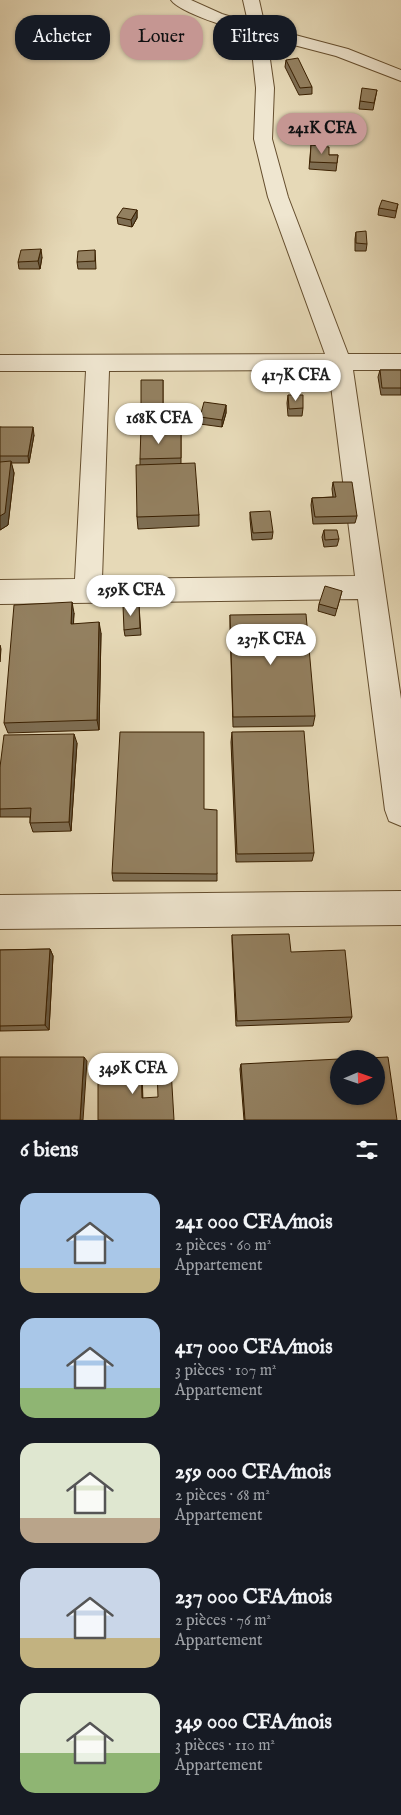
<!DOCTYPE html>
<html lang="fr">
<meta charset="utf-8">
<style>
body{margin:0;font-family:"IM FELL English",serif;background:#242831;color:#f1f3f6;height:100vh;display:flex;flex-direction:column;font-size:19px;white-space:nowrap}
*{box-sizing:border-box;margin:0}
p{font-size:16px;color:#9ea1a6}
.icon{flex:none;width:28px;height:28px;fill:none;stroke:currentColor;stroke-width:2;stroke-linecap:round;stroke-linejoin:round}
.map{position:relative;height:1120px;overflow:hidden}
.side{display:flex;flex-direction:column;background:#171b24;flex:1}
.side>*{flex:none}
.top-card{position:absolute;left:15px;top:15px;width:371px;height:45px;display:flex;gap:10px}
.needle{width:32px;rotate:88deg}
.fabs{position:absolute;left:330px;top:1050px;display:grid;gap:10px}
.fabs a{display:grid;place-items:center;width:55px;height:55px;border-radius:50%;background:#171b24;box-shadow:0 1px 4px #0004;font-size:25px}
.price{position:absolute;translate:-50% -42px;padding:0 11px;border-radius:18px;background:#fff;color:#222;font-size:16px;line-height:32px;filter:drop-shadow(0 1px 2px #0008)}
.price::after{content:'';position:absolute;left:50%;top:30px;width:15px;height:11px;margin-left:-8px;background:inherit;clip-path:polygon(0 0,100% 0,50% 100%)}
.price.current{background:#c59692;color:#111}
ul{padding:0;list-style:none}
li{display:flex;align-items:center;gap:15px;height:125px;padding:0 20px}
li span{display:grid;place-items:center;flex:none;width:140px;height:100px;border-radius:15px;color:#555}
li>.icon{margin-inline-start:auto}
span .icon{width:60px;height:60px;fill:#fffc;stroke-width:1}
li b{font-size:21px}
h2{display:flex;justify-content:space-between;align-items:center;height:60px;padding:0 20px;font-size:21px}
.chip{padding:0 18px;border-radius:20px;background:#171b24;box-shadow:0 1px 4px #0004;font-size:18px;line-height:45px}
.chip.current{background:#c59692;color:#111}
.map>svg:first-child{display:block}
</style>
<div class="map">
<svg width="401" height="1120" viewBox="0 0 401 1120">
<rect width="100%" height="100%" fill="#e6d9b7"/>
<filter id="stains"><feTurbulence type="fractalNoise" baseFrequency=".004" numOctaves="4"/><feColorMatrix values="0 0 0 0 .2 0 0 0 0 .09 0 0 0 0 .02 0 0 0 .5 -.17"/></filter>
<radialGradient id="worn" r=".72"><stop offset=".6" stop-color="#630" stop-opacity="0"/><stop offset="1" stop-color="#630" stop-opacity=".3"/></radialGradient>
<g fill="none" stroke-linecap="round" stroke-linejoin="round">
<g stroke="#654e2e" stroke-width="2">
<g id="street">
<path d="M171,0H191L222,14L248,22L243,0H259L265,27L348,49L401,70V81L336,56L267,38L274,88L272,139L288,197L348,354H401V370H353L401,699V826L389,821L385,810L358,599L0,604V580L75,579L86,371H0V355L325,354L268,197L254,139L256,88L250,33C233,29 180,13 171,0ZM329,370L355,576L102,579L109,371Z"/>
<polygon points="401,891 401,925 0,929 0,895"/>
</g>
</g>
<use href="#street" fill="#efe6d0" fill-rule="evenodd"/>
</g>
<g fill="#7e6e53" stroke="#3a2001">
<polygon points="286,60 312,87 312,94 299,95 285,67"/>
<polygon points="377,90 373,110 359,109 360,101"/>
<polygon points="311,145 329,155 338,155 336,171 309,169"/>
<polygon points="398,204 395,218 378,215 379,208"/>
<polygon points="137,210 137,218 132,227 118,224 117,217"/>
<polygon points="356,232 367,244 366,251 355,251 355,239"/>
<polygon points="95,250 96,269 78,269 77,262"/>
<polygon points="42,257 40,269 19,269 18,262"/>
<polygon points="380,370 401,370 401,395 381,395 378,377"/>
<polygon points="163,380 163,418 142,418 141,411"/>
<polygon points="288,395 303,408 302,416 288,416 287,403"/>
<polygon points="226,405 226,413 222,427 200,424 200,417"/>
<polygon points="0,427 34,435 29,463 11,463 14,473 8,525 0,530"/>
<polygon points="181,434 181,463 199,515 199,526 138,529 137,517 140,465 140,459 158,435"/>
<polygon points="333,482 357,516 355,523 313,524 311,505 312,498 333,497 332,489"/>
<polygon points="250,512 273,532 272,539 252,540 250,519"/>
<polygon points="324,530 339,539 337,546 324,547 322,537"/>
<polygon points="342,591 335,616 318,611 319,604"/>
<polygon points="139,605 141,635 125,636 124,630"/>
<polygon points="74,613 73,624 101,633 99,730 8,733 4,723"/>
<polygon points="230,615 315,716 313,726 233,727 230,626"/>
<polygon points="232,732 314,853 312,861 236,862 231,742"/>
<polygon points="77,743 71,831 33,832 30,823 30,817 0,817 0,767"/>
<polygon points="204,809 217,874 217,881 113,881 112,873"/>
<polygon points="232,935 291,952 352,1017 349,1022 236,1026 232,942"/>
<polygon points="50,949 53,956 49,1030 0,1031 0,950"/>
<polygon points="241,1064 397,1120 244,1120 240,1069"/>
</g>
<g fill="#675a43" stroke="#3a2001">
<polygon points="137,210 137,218 132,227 131,220"/>
<polygon points="41,249 42,257 40,269 38,261"/>
<polygon points="226,405 226,413 222,427 222,420"/>
<polygon points="33,427 34,435 29,463 28,456"/>
<polygon points="11,461 14,473 8,525 0,530 0,516"/>
<polygon points="72,602 74,613 73,635 71,624"/>
<polygon points="99,622 101,633 99,730 97,720"/>
<polygon points="0,645 1,649 0,662"/>
<polygon points="74,734 77,743 71,831 69,822"/>
<polygon points="50,949 53,956 49,1030 45,1025"/>
<polygon points="84,1057 87,1061 83,1120 80,1120"/>
<polygon points="141,1065 142,1070 143,1102 142,1098"/>
</g>
<g fill="#938060" stroke="#3a2001">
<polygon points="298,58 312,87 300,88 286,60"/>
<polygon points="362,88 377,90 374,103 360,101"/>
<polygon points="311,145 329,147 329,155 338,155 337,163 310,162"/>
<polygon points="382,200 398,204 396,211 379,208"/>
<polygon points="123,208 137,210 131,220 117,217"/>
<polygon points="366,231 367,244 356,243 356,232"/>
<polygon points="41,249 38,261 18,262 21,250"/>
<polygon points="95,250 95,261 77,262 78,251"/>
<polygon points="380,370 401,370 401,388 382,388"/>
<polygon points="141,380 163,380 163,410 141,411"/>
<polygon points="288,395 303,395 303,408 289,409"/>
<polygon points="204,402 226,405 222,420 200,417"/>
<polygon points="157,426 157,435 181,434 181,458 140,459 141,427"/>
<polygon points="0,427 33,427 28,456 0,456"/>
<polygon points="11,461 5,513 0,516 0,462"/>
<polygon points="195,463 199,515 137,517 136,465"/>
<polygon points="333,482 352,482 357,516 315,517 312,498 336,497"/>
<polygon points="270,511 273,532 253,533 250,512"/>
<polygon points="324,530 337,530 339,539 325,540"/>
<polygon points="325,586 342,591 337,609 319,604"/>
<polygon points="72,602 71,624 99,622 97,720 4,723 14,605"/>
<polygon points="139,605 140,628 124,630 123,606"/>
<polygon points="306,614 315,716 233,717 230,615"/>
<polygon points="304,731 314,853 237,854 232,732"/>
<polygon points="120,732 204,732 204,809 217,810 217,874 112,873"/>
<polygon points="74,734 69,822 30,823 31,808 0,809 0,767 4,735"/>
<polygon points="289,934 291,952 345,950 352,1017 237,1021 232,935"/>
<polygon points="50,949 45,1025 0,1026 0,950"/>
<polygon points="0,1057 84,1057 80,1120 0,1120"/>
<polygon points="388,1057 397,1120 245,1120 241,1064 339,1059 339,1096 376,1096 376,1059 346,1059"/>
<polygon points="141,1065 142,1098 158,1097 157,1070 171,1069 174,1120 98,1120 98,1068"/>
</g>
<rect width="100%" height="100%" filter="url(#stains)"/>
<rect width="100%" height="100%" fill="url(#worn)"/>
</svg>
<div class="fabs">
<a><svg class="needle" viewBox="-14 -14 28 28"><path d="M0-13l5 13h-10z" fill="#e53935"/><path d="M0 13l5-13h-10z" fill="#9ea1a6"/></svg></a>
</div>
<b class="price current" style="left:322px;top:155px">241K CFA</b>
<b class="price" style="left:296px;top:402px">417K CFA</b>
<b class="price" style="left:159px;top:445px">168K CFA</b>
<b class="price" style="left:131px;top:617px">259K CFA</b>
<b class="price" style="left:271px;top:666px">237K CFA</b>
<b class="price" style="left:133px;top:1095px">349K CFA</b>
<div class="top-card">
<a class="chip">Acheter</a>
<a class="chip current">Louer</a>
<a class="chip">Filtres</a>
</div>
</div>
<section class="side">
<h2>6 biens<svg class="icon" aria-label="filters" viewBox="0 0 24 24"><path d="M4 7h16M4 17h16"/><circle cx="9" cy="7" r="2"/><circle cx="15" cy="17" r="2"/></svg></h2>
<ul>
<li><span style="background:linear-gradient(#a9c7e8 75%,#c2b280 0)"><svg class="icon" aria-label="home" viewBox="0 0 24 24"><path d="M3 11l9-7 9 7M6 9v11h12V9"/></svg></span><div><b>241 000 CFA/mois</b><p>2 pièces · 60 m²</p><p>Appartement</p></div></li>
<li><span style="background:linear-gradient(#a9c7e8 70%,#8fb573 0)"><svg class="icon" aria-label="home" viewBox="0 0 24 24"><path d="M3 11l9-7 9 7M6 9v11h12V9"/></svg></span><div><b>417 000 CFA/mois</b><p>3 pièces · 107 m²</p><p>Appartement</p></div></li>
<li><span style="background:linear-gradient(#dfe7d0 75%,#b9a48a 0)"><svg class="icon" aria-label="home" viewBox="0 0 24 24"><path d="M3 11l9-7 9 7M6 9v11h12V9"/></svg></span><div><b>259 000 CFA/mois</b><p>2 pièces · 68 m²</p><p>Appartement</p></div></li>
<li><span style="background:linear-gradient(#c9d6e8 70%,#c2b280 0)"><svg class="icon" aria-label="home" viewBox="0 0 24 24"><path d="M3 11l9-7 9 7M6 9v11h12V9"/></svg></span><div><b>237 000 CFA/mois</b><p>2 pièces · 76 m²</p><p>Appartement</p></div></li>
<li><span style="background:linear-gradient(#dfe7d0 60%,#8fb573 0)"><svg class="icon" aria-label="home" viewBox="0 0 24 24"><path d="M3 11l9-7 9 7M6 9v11h12V9"/></svg></span><div><b>349 000 CFA/mois</b><p>3 pièces · 110 m²</p><p>Appartement</p></div></li>
</ul>
</section>
